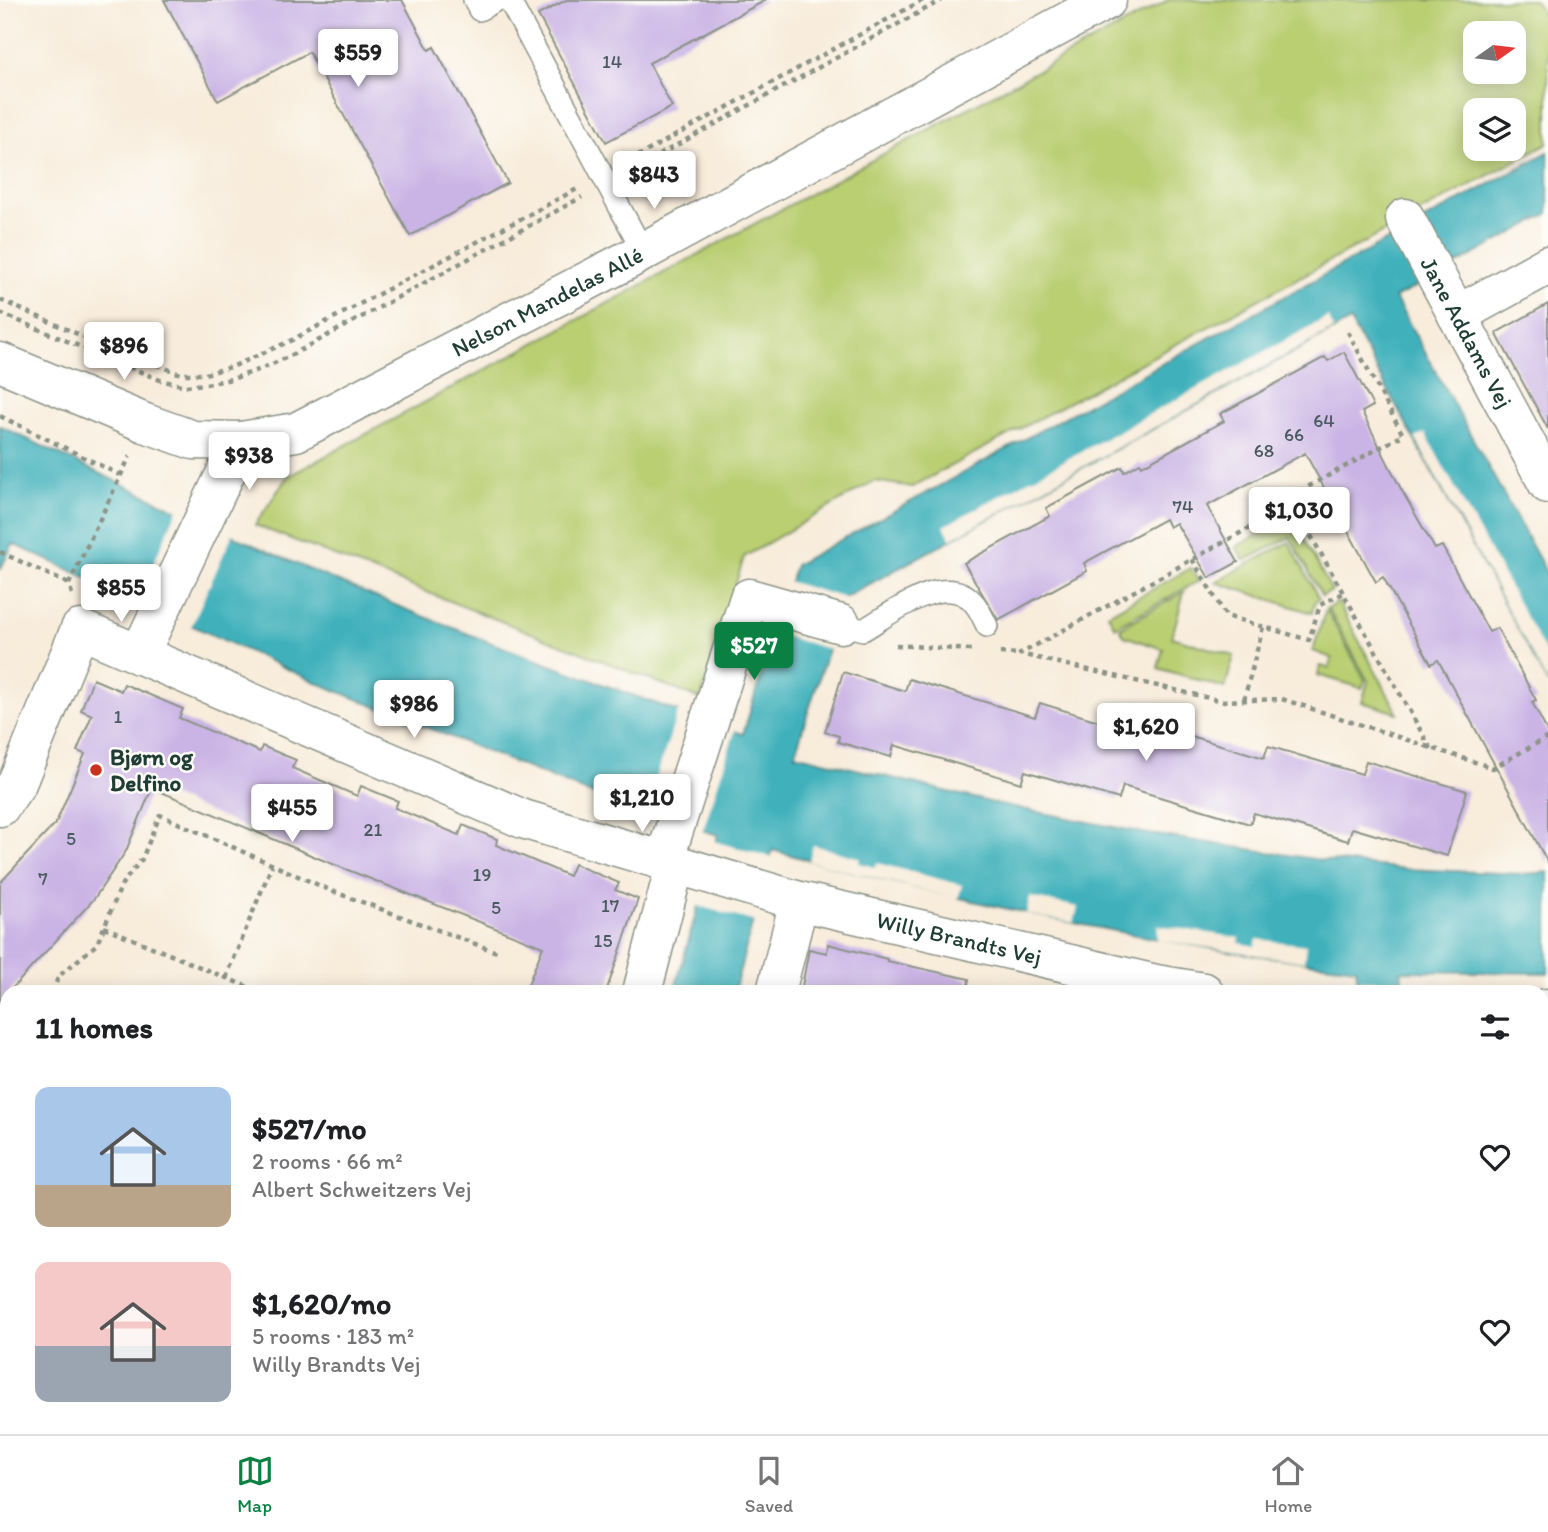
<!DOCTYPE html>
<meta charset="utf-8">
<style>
body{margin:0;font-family:Itim,sans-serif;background:#f6f6f6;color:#202124;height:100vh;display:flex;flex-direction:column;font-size:26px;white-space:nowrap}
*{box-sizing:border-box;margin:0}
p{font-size:23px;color:#757577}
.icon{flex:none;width:38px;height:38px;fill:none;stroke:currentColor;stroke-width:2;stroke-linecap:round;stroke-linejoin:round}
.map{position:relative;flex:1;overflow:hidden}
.details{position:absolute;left:0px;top:985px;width:1549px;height:450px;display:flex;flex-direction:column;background:#fff;border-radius:21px 21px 0 0;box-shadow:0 4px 18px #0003}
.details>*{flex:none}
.needle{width:46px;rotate:76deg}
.tools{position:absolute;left:1463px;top:21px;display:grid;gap:14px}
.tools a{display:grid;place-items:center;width:63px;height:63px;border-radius:14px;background:#fff;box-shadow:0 4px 18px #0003;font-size:35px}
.price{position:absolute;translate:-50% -60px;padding:0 16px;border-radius:7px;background:#fff;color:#222;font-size:23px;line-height:46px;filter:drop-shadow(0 2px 4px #0008)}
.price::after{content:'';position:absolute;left:50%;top:42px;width:21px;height:16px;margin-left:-10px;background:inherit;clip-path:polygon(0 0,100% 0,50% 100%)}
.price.active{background:#0b8043;color:#fff}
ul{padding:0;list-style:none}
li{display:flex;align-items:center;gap:21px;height:175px;padding:0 35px}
li span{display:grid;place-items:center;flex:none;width:196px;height:140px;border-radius:14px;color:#555}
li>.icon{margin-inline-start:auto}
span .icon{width:84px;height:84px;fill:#fffc;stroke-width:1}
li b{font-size:30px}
h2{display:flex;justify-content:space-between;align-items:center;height:84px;padding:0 35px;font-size:30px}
.menu{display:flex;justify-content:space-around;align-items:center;height:98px;border-top:2px solid #e0e0e0;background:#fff;font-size:19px;color:#757577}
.menu a{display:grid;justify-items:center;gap:4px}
.menu .active{color:#0b8043}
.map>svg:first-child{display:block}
</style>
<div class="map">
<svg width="1548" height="1434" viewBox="0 0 1548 1434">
<rect width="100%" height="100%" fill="#fdfcf7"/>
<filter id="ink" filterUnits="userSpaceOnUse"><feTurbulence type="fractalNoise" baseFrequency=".0143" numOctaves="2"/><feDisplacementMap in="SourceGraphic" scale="14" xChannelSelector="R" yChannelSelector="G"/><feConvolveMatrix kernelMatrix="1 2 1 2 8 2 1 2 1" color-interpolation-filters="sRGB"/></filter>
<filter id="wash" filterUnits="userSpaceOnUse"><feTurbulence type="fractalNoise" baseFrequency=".00686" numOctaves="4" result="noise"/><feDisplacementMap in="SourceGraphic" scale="28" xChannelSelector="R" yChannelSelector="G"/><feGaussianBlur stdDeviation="1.57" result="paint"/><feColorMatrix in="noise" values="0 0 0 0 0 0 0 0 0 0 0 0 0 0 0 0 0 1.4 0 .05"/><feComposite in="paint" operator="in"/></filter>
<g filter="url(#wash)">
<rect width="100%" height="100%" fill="#f8ecdb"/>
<g fill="#bace72" stroke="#6c8653" stroke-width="2" fill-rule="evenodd">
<path d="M1168,0H1535L1548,25V143L912,487L874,481L744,557L700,699L255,525L287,477ZM1475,33H1514V72H1475ZM1475,110H1514V149H1475Z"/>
<polygon points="1286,519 1295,523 1332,591 1322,596 1290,537 1244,561 1236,547"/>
<polygon points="1289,542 1319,599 1315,601 1312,613 1215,582"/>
<polygon points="1191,568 1199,581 1115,627 1108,614"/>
<polygon points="1184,592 1172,637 1234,656 1225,688 1158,668 1163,649 1124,636 1120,628"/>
<polygon points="1338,602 1398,713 1362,702 1368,681 1328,608"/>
<polygon points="1326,609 1365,680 1362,688 1318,675 1320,666 1329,668 1332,658 1313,651"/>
</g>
<g fill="#41b1bb" stroke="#307778" stroke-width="2">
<path d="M1548,152V214L1395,298L1548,575V684L1350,321L844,598L795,754L998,804L1144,833L1321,860L1406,869L1523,874L1548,872V973L1401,971L1404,992H1359L1356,968C1158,946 964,903 772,850L734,992H674L718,835L614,803L320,684L13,544L0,570V426C114,480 230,537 346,585C477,639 609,688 743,734L795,565Z"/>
<polygon points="0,1196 7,1199 7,1428 846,1428 861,1434 0,1434"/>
</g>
<g fill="#f8ecdb">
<polygon points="1328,317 1334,329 951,539 944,526"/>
<polygon points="1425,433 1548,657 1548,684 1415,438"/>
<polygon points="179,506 234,531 190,629 135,604"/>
<polygon points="787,581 848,599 832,650 770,632"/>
<polygon points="679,708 736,728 702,833 644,815"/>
<polygon points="713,841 774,858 756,922 695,905"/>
<polygon points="813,845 860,858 859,863 875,867 877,863 962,885 958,899 809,861"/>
<polygon points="1030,897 1078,907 1074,923 1026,914"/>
<polygon points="1158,925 1240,938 1239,943 1255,946 1257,939 1306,945 1304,962 1157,940"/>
<polygon points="1355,981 1406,981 1407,992 1356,992"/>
</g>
<g id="blocks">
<g fill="#cab4e5">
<polygon points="164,0 402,0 429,50 434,47 508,183 410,236 309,52 218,101"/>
<polygon points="566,0 766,0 649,63 672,107 606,142 538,15"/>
<polygon points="1548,304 1548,429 1496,333"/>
<polygon points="1344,352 1373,406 1362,412 1401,489 1435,549 1442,546 1489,632 1497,628 1536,700 1532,702 1548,733 1548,863 1438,660 1431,664 1383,577 1376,582 1305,453 1207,506 1238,562 1209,578 1176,523 1169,527 1165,519 1084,563 1087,571 998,620 964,563 1050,516 1046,508 1122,467 1124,472 1140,463 1142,466 1224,421 1220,414 1325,357 1328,361"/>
<polygon points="843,672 905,691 909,679 1035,717 1040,703 1134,732 1137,720 1264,758 1268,746 1362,774 1366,761 1467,791 1447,856 1352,828 1348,841 1254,813 1250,824 1123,786 1119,799 1025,771 1021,783 894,745 891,757 838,742 839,736 825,732"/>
<polygon points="93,679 121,691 124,684 183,709 179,718 260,752 262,746 296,760 292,768 357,796 361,786 398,801 395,808 459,835 463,825 497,839 496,845 569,876 574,864 619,883 615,890 638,899 606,992 525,992 543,947 325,861 152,788 126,851 94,899 0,1002 0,883 56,823 85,754 77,751 92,715 81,710"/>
<polygon points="828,944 887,959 887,961 969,979 967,992 801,992 809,949 827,953"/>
</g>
</g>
</g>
<g filter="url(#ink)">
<use href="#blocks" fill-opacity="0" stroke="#8c9488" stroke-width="2"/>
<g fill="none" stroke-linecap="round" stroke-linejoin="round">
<g stroke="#8c9488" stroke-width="24">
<g id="service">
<polyline points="474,0 479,10 497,0"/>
<polyline points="509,0 643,251"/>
<path d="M841,624L863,630C891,614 945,570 973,602C979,608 983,618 987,626"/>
</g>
</g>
<g stroke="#8c9488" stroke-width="41">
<g id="minor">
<path id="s1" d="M1405,218L1548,484"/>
<polyline points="1457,315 1548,265"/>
<path id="s2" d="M0,362L145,423L193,440L241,441L296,432L626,261L1107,0"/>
<polyline points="139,655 241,441"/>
<path id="s3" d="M0,807L17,783L80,629L523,819L799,901L1156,984L1204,992"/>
<polyline points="664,861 749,598 841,624"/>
<polyline points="642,992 675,865"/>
<polyline points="776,992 799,901"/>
<polyline points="1542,1009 1548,1008"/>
<polyline points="0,1165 7,1168"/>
<polyline points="1015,1428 1050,1434"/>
<polyline points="1248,1434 1250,1428"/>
<polyline points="1410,1434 1411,1428"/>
</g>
</g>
<g stroke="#8c9488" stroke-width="4.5" stroke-dasharray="5 5" stroke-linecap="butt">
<polyline points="629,161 923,0"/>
<polyline points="633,169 942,0"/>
<polyline points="0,300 96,342 181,374 205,374 234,366 290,341 579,188"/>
<polyline points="0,313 160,380 185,386 206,384 232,379 261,369 290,356 582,197"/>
<polyline points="0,416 120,475"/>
<polyline points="1293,504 1289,497 1403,435 1348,332"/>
<polyline points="0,552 69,584"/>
<polyline points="1192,559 1226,616 1309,640 1320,605 1343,593"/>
<polyline points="72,594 69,584 130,456"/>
<polyline points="896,645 971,650"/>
<polyline points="1000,653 1020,654"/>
<polyline points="1244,700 1263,627"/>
<polyline points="1431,749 1293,504 1020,654 1222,701 1282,699 1493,768 1548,737"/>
<polyline points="104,927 260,992"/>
<polyline points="226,978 272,865"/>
<polyline points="52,992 59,976 97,944 122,884 142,859 160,815 332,891 497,952"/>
<polyline points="0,1085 7,1065"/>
<polyline points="1353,1428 1367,1434"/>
<polyline points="1103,1434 1106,1428"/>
</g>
<use href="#service" stroke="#fff" stroke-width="21"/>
<use href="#minor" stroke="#fff" stroke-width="38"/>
</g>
</g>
<circle fill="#c8321e" stroke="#fdfcf7" stroke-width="2.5" cx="96" cy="770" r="7"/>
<g text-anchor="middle" stroke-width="5" stroke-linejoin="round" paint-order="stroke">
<g font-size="19" fill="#4a5b60">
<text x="612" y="68">14</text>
<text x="1324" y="427">64</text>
<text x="1294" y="441">66</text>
<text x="1264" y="457">68</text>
<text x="1183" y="513">74</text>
<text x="118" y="723">1</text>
<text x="373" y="836">21</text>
<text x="71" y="845">5</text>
<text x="482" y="881">19</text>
<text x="43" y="885">7</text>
<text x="610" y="912">17</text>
<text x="496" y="914">5</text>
<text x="603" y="947">15</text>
</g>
<g font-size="23" fill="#1f3d34" stroke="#fdfcf7">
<text dy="8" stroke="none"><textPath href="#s2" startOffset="595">Nelson Mandelas Allé</textPath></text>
<text dy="8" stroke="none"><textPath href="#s1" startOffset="130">Jane Addams Vej</textPath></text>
<text dy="8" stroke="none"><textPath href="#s3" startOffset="1130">Willy Brandts Vej</textPath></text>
</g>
<g font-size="23" font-weight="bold" fill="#1f3d34" stroke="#fdfcf7" text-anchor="start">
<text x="110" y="765">Bjørn og<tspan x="110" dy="26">Delfino</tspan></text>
</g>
</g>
</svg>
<div class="tools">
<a><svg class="needle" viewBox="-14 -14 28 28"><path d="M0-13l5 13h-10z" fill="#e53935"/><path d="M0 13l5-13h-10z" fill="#757577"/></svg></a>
<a><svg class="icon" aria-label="layers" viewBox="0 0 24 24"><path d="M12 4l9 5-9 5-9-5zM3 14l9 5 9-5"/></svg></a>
</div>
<b class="price" style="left:358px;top:89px">$559</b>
<b class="price" style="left:654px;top:211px">$843</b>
<b class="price" style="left:124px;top:382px">$896</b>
<b class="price" style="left:249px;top:492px">$938</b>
<b class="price" style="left:1299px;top:547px">$1,030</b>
<b class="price" style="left:121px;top:624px">$855</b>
<b class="price active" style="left:754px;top:682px">$527</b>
<b class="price" style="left:414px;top:740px">$986</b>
<b class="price" style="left:1146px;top:763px">$1,620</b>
<b class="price" style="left:642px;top:834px">$1,210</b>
<b class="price" style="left:292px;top:844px">$455</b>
<section class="details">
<h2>11 homes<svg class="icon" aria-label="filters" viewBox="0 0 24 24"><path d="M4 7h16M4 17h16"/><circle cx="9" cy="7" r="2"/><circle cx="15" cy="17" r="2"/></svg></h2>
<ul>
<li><span style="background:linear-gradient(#a9c7e8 70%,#b9a48a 0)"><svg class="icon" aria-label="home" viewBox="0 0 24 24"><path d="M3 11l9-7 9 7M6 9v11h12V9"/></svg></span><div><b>$527/mo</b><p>2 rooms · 66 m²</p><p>Albert Schweitzers Vej</p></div><svg class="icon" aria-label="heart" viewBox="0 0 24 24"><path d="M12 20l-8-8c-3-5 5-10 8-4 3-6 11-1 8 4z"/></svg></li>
<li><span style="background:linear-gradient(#f6c9c9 60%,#9aa5b1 0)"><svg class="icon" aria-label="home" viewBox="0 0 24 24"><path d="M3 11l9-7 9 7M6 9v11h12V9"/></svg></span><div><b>$1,620/mo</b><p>5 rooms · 183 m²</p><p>Willy Brandts Vej</p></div><svg class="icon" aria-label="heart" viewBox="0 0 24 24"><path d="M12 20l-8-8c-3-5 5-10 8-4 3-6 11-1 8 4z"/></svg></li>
</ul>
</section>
</div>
<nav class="menu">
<a class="active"><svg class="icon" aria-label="map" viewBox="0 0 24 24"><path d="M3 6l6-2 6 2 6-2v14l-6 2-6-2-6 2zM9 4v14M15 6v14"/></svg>Map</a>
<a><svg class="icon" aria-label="saved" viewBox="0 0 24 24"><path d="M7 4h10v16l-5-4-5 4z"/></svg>Saved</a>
<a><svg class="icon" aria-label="home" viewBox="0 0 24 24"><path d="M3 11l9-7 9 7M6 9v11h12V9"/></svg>Home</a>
</nav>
